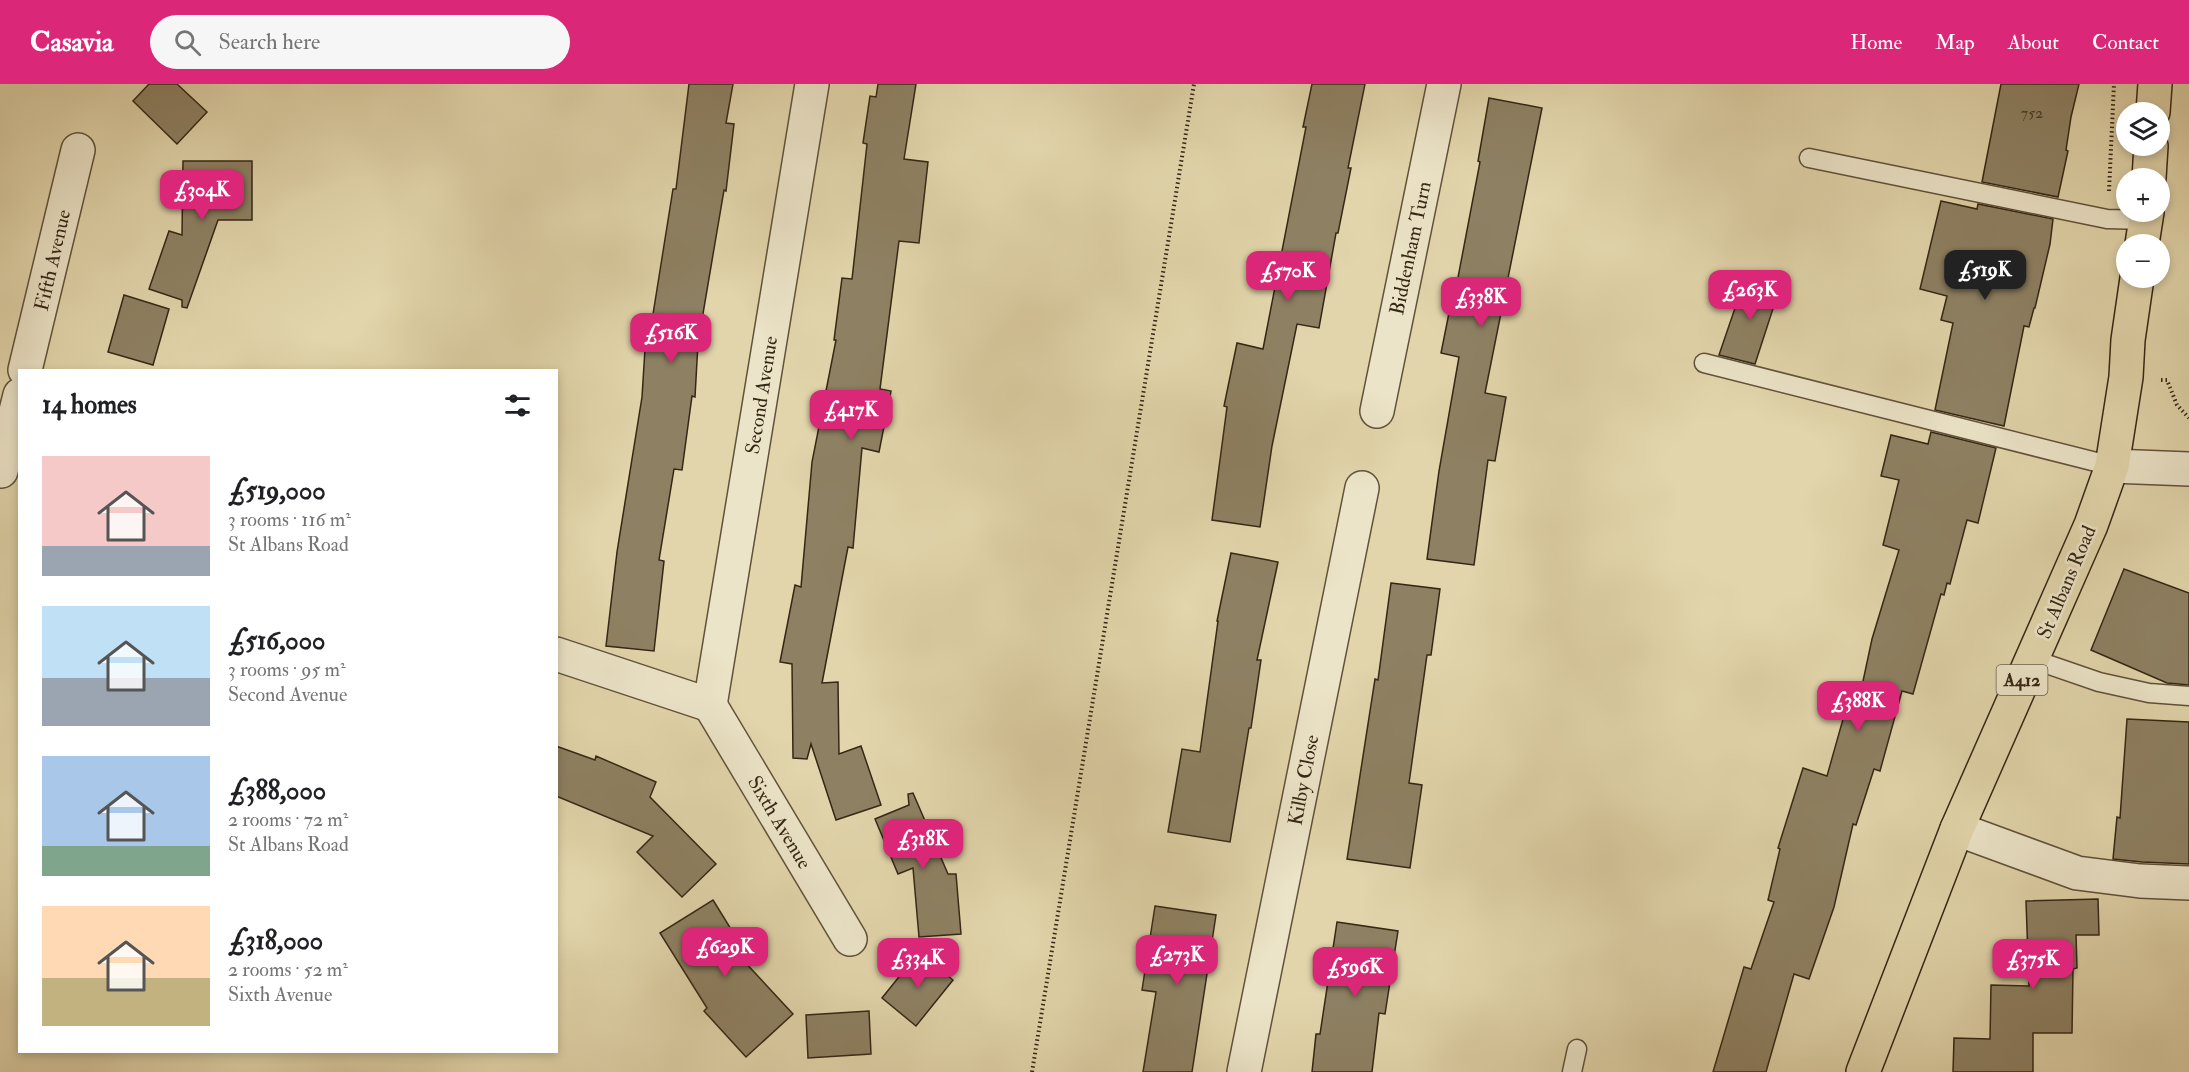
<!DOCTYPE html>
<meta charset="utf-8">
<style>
body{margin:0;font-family:"IM FELL Double Pica",serif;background:#f6f6f6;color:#202124;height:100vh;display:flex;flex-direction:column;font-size:22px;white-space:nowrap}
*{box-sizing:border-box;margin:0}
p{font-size:20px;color:#757577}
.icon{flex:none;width:33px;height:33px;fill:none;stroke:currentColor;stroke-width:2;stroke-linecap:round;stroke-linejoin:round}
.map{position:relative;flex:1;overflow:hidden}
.drawer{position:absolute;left:18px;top:285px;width:540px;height:684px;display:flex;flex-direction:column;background:#fff;border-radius:0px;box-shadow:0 3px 9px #0003}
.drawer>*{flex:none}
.fabs{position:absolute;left:2116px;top:18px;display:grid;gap:12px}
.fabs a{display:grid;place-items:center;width:54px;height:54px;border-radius:50%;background:#fff;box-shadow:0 3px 9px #0003;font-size:30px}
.price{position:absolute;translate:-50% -51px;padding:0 14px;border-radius:12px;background:#db2777;color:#fff;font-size:20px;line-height:39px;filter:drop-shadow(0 2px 3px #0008)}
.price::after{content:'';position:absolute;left:50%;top:36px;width:18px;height:14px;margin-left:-9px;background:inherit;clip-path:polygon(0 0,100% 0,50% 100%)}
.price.on{background:#222;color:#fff}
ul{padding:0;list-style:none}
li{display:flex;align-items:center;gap:18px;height:150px;padding:0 24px}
li span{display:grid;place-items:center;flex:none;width:168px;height:120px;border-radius:0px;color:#555}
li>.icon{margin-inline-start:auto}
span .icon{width:72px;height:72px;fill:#fffc;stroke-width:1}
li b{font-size:26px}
h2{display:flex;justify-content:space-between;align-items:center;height:72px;padding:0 24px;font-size:26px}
header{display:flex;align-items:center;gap:36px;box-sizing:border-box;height:84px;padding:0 30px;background:#db2777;color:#fff}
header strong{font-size:28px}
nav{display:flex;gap:33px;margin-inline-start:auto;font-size:21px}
.search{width:420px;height:54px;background:#f6f6f6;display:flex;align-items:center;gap:15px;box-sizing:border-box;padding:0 21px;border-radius:33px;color:#757577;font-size:22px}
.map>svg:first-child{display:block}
</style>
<header>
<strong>Casavia</strong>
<div class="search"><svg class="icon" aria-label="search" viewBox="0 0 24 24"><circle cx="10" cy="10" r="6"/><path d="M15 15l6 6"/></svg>Search here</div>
<nav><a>Home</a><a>Map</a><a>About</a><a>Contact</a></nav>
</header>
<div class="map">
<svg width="2189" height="988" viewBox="0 0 2189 988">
<rect width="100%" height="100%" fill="#e2d5ab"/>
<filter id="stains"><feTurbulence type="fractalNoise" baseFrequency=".00333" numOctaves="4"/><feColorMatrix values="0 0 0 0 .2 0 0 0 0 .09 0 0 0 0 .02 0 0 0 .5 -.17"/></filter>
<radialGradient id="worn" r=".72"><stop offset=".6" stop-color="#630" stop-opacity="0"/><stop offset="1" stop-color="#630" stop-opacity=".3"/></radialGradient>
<g fill="#8e8163" stroke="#342715" stroke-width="1.5">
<polygon points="149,0 177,0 207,28 177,60 133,17"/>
<polygon points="689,0 733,0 726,39 734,40 726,107 724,106 698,259 695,313 692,312 682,386 674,385 659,476 664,477 654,567 606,562 617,468 642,313 646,249 650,249 673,105 676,105"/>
<polygon points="878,0 916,0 904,75 928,78 919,159 899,157 880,305 891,307 879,368 862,364 853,464 848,463 822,599 838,598 839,670 861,662 881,721 836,736 811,660 807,675 793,674 792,580 780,578 795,501 801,503 812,378 836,256 834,256 842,194 852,195 867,60 863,59 870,12 876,13"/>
<polygon points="1312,0 1365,0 1348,84 1351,84 1338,149 1336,149 1319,244 1297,240 1272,362 1260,443 1212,436 1227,323 1224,322 1237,259 1263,265 1306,43 1303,43"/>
<polygon points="2001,0 2079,0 2071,33 2066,66 2068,67 2058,113 1982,98"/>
<polygon points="1489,14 1542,24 1485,309 1506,313 1495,377 1488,376 1474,481 1427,475 1439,387 1459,273 1441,269 1454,204 1456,204 1480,78 1478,77"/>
<polygon points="183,77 252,77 252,136 218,136 187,224 182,223 182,216 149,205 169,147 182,151"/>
<polygon points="1941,117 1977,125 1978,120 2053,135 2050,160 2035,224 2034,224 2029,243 2024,242 2004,342 1935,326 1953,239 1941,236 1947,212 1920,205"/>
<polygon points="1746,192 1780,203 1755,280 1719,271"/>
<polygon points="124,211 169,225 153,281 108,268"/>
<polygon points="1931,348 1996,364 1978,439 1967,436 1950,500 1947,499 1944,511 1941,510 1913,610 1902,607 1880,687 1874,685 1856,741 1853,740 1834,823 1809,895 1794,890 1766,988 1713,988 1744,883 1751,885 1774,818 1768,816 1780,765 1778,764 1803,684 1827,692 1845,628 1856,630 1872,555 1899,466 1883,461 1899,396 1881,392 1891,351 1928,360"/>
<polygon points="1231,469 1278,478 1257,576 1261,576 1251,644 1249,644 1230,758 1168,748 1182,665 1200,668 1218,537 1217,537"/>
<polygon points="2124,485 2189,509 2189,601 2167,599 2091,566"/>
<polygon points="1391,499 1440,505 1431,571 1427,571 1409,699 1422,701 1410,784 1347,775 1375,595 1378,596"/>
<polygon points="2127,635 2189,638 2189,780 2142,778 2113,775 2117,733 2120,734"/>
<polygon points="556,662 595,676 596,672 656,698 650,713 716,780 682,813 637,768 653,752 556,712"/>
<polygon points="913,709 948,790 956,790 961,850 919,853 913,784 898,790 875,735 909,721 908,710"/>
<polygon points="2098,815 2099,851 2076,851 2077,884 2073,885 2072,949 2033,949 2033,988 1953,988 1954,954 1990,955 1991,901 2029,902 2026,817"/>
<polygon points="713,816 747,871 742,875 793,930 746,973 704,927 707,924 660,849"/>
<polygon points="1155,822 1216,831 1192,988 1143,988 1156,908 1142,906"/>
<polygon points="1337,838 1398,847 1385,930 1379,929 1372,988 1312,988 1316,950 1320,950"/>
<polygon points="919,868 953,896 916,942 882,914"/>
<polygon points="869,927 871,970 808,974 806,931"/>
</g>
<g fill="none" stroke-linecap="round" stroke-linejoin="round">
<g stroke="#60523a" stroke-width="21">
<g id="service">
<polyline points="1809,74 2107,135 2146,136"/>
<polyline points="1704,279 2112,382"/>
<polyline points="2032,575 2099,598 2149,609 2189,612"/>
<polyline points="1572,988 1577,965"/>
</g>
</g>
<g stroke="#60523a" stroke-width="36">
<g id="minor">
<polyline points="25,286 78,66"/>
<polyline points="1377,327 1444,0"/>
<polyline points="1,387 20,311"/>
<polyline points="556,570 710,621"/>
<polyline points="710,621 812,0"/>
<polyline points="710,621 850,855"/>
<polyline points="1957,745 2077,789 2140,797 2189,799"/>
<polyline points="1244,988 1362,404"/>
</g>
</g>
<g stroke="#60523a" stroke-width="36">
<polyline id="tertiary" points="2112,382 2189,385"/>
</g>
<g stroke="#342715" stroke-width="36">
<g id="primary">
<polyline points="2153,28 2155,0"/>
<polyline points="2149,94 2151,62"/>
<polyline points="2142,160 2147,128"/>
<polyline points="1863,988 1957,745 2091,441 2112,382 2126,293 2128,256 2137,194"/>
</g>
</g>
<g stroke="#342715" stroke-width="4" stroke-dasharray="1.5 3" stroke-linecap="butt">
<polyline points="2109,107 2114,0"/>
<polyline points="2161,296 2167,296 2177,321 2189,334"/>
<polyline points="1032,988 1194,0"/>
</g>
<use href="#service" stroke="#ece4c8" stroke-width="18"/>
<use href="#minor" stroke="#ece4c8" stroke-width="33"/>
<use href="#tertiary" stroke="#ece4c8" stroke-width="33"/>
<use href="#primary" stroke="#e2d5ab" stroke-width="33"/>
</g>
<g text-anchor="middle" stroke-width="5" stroke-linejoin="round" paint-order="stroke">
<g font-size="16" fill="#4a3e28">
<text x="2032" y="34">752</text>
</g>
<rect fill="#ece4c8" stroke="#6b604b" stroke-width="1.5" x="1996.5" y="581" width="51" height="30" rx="4.5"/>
<g font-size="18" font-weight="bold" fill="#342715">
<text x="2022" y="602">A412</text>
</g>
<g font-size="20" fill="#342715" stroke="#ece4c8">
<text transform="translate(1410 164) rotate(-78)" y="7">Biddenham Turn</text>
<text transform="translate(52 176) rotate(-77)" y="7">Fifth Avenue</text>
<text transform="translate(761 311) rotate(-81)" y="7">Second Avenue</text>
<text transform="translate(2066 498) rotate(-67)" y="7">St Albans Road</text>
<text transform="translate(1303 696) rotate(-79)" y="7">Kilby Close</text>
<text transform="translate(780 738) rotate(59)" y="7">Sixth Avenue</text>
</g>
</g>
<rect width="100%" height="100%" filter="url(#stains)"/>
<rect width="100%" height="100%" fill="url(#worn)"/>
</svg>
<div class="fabs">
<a><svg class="icon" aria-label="layers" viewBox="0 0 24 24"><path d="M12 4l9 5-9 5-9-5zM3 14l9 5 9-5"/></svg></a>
<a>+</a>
<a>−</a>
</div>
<b class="price" style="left:202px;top:137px">£304K</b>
<b class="price on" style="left:1985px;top:217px">£519K</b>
<b class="price" style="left:1288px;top:218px">£570K</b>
<b class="price" style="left:1750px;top:237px">£263K</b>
<b class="price" style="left:1481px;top:244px">£338K</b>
<b class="price" style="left:671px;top:280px">£516K</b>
<b class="price" style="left:851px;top:357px">£417K</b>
<b class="price" style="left:1858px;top:648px">£388K</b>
<b class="price" style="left:923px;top:786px">£318K</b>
<b class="price" style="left:725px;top:894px">£629K</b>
<b class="price" style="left:1177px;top:902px">£273K</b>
<b class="price" style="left:918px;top:905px">£334K</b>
<b class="price" style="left:2033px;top:906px">£375K</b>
<b class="price" style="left:1355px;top:914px">£596K</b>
<section class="drawer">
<h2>14 homes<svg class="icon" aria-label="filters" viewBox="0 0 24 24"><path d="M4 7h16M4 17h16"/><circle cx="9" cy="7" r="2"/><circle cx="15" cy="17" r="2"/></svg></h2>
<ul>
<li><span style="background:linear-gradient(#f6c9c9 75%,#9aa5b1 0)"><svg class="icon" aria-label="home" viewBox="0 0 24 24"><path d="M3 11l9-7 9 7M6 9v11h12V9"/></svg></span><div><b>£519,000</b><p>3 rooms · 116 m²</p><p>St Albans Road</p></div></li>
<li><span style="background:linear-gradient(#bfe0f5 60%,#9aa5b1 0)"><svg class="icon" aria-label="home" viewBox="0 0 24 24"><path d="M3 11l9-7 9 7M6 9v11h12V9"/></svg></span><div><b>£516,000</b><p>3 rooms · 95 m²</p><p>Second Avenue</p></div></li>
<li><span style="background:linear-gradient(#a9c7e8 75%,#7fa58c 0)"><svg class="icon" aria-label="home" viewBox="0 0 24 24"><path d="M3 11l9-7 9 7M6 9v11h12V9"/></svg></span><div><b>£388,000</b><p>2 rooms · 72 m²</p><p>St Albans Road</p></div></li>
<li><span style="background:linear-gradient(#ffd9b3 60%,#c2b280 0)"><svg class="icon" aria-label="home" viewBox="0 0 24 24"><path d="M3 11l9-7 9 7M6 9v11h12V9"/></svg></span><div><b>£318,000</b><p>2 rooms · 52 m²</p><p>Sixth Avenue</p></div></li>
</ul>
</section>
</div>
